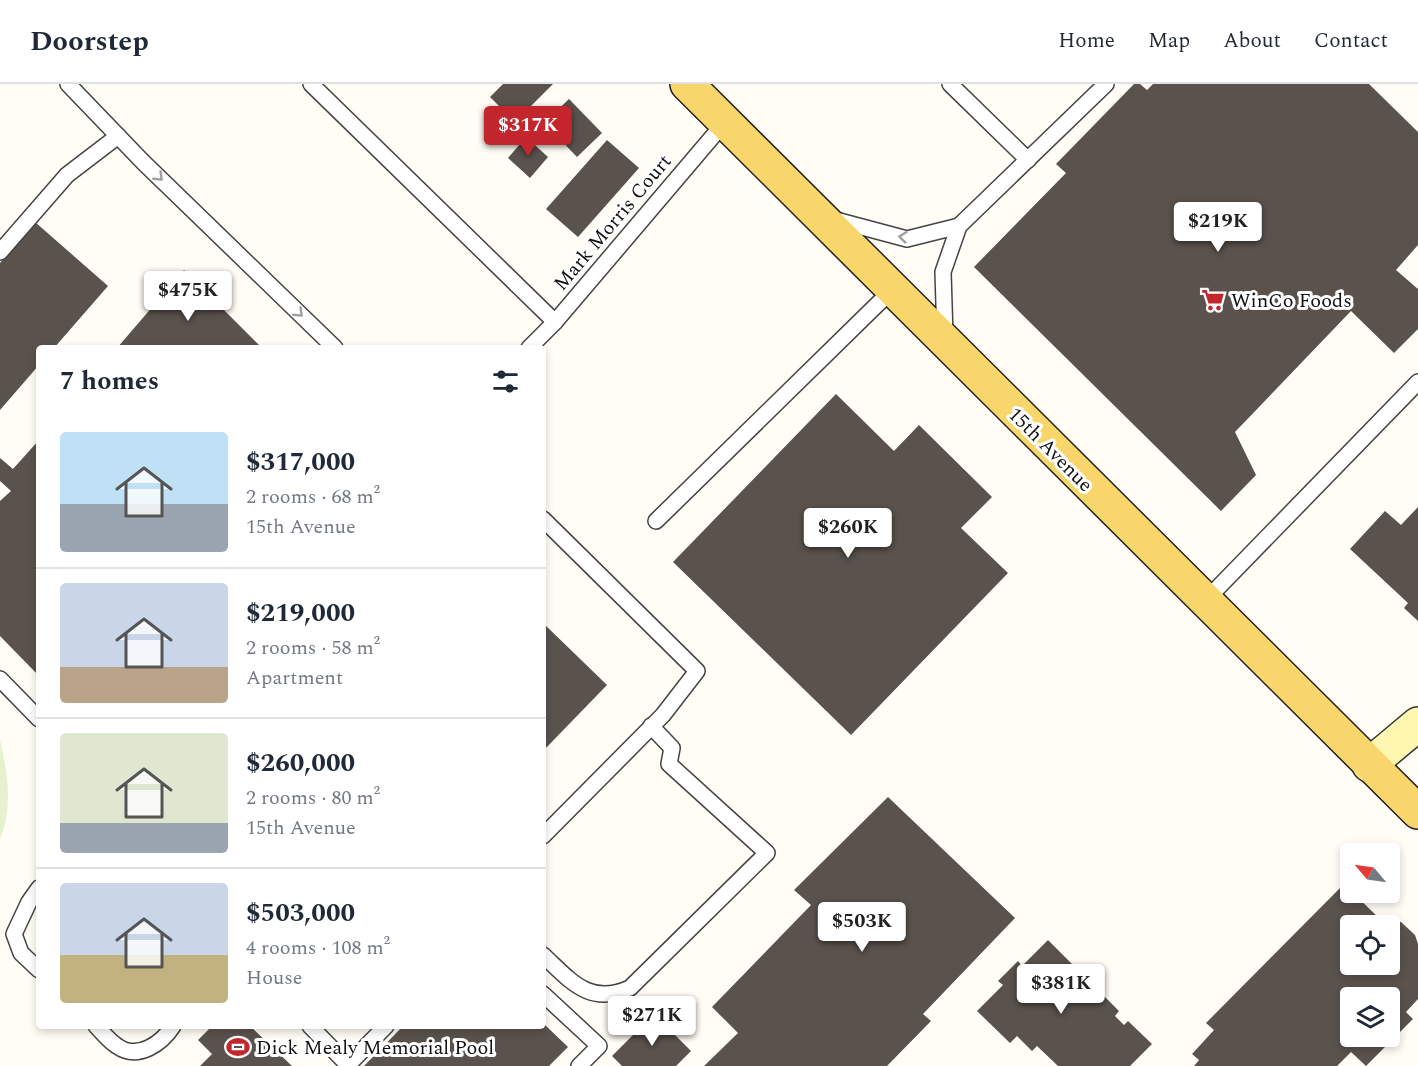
<!DOCTYPE html>
<meta charset="utf-8">
<style>
body{margin:0;font-family:Spectral,serif;background:#f6f6f7;color:#1f2937;height:100vh;display:flex;flex-direction:column;font-size:22px;white-space:nowrap}
*{box-sizing:border-box;margin:0}
p{font-size:20px;color:#747a83}
.icon{flex:none;width:33px;height:33px;fill:none;stroke:currentColor;stroke-width:2;stroke-linecap:round;stroke-linejoin:round}
.map{position:relative;flex:1;overflow:hidden}
.details{position:absolute;left:36px;top:261px;width:510px;height:684px;display:flex;flex-direction:column;background:#fff;border-radius:6px;box-shadow:0 3px 9px #0003}
.details>*{flex:none}
.needle{width:39px;rotate:299deg}
.tools{position:absolute;left:1340px;top:759px;display:grid;gap:12px}
.tools a{display:grid;place-items:center;width:60px;height:60px;border-radius:6px;background:#fff;box-shadow:0 3px 9px #0003;font-size:30px}
.price{position:absolute;translate:-50% -51px;padding:0 14px;border-radius:6px;background:#fff;color:#222;font-size:20px;line-height:39px;filter:drop-shadow(0 2px 3px #0008)}
.price::after{content:'';position:absolute;left:50%;top:36px;width:18px;height:14px;margin-left:-9px;background:inherit;clip-path:polygon(0 0,100% 0,50% 100%)}
.price.on{background:#c4262e;color:#fff}
ul{padding:0;list-style:none}
li{display:flex;align-items:center;gap:18px;height:150px;padding:0 24px}
li+li{border-top:2px solid #e0e1e3}
li span{display:grid;place-items:center;flex:none;width:168px;height:120px;border-radius:6px;color:#555}
li>.icon{margin-inline-start:auto}
span .icon{width:72px;height:72px;fill:#fffc;stroke-width:1}
li b{font-size:26px}
h2{display:flex;justify-content:space-between;align-items:center;height:72px;padding:0 24px;font-size:26px}
header{display:flex;align-items:center;gap:36px;box-sizing:border-box;height:84px;padding:0 30px;background:#fff;border-bottom:2px solid #e0e1e3}
header strong{font-size:28px}
nav{display:flex;gap:33px;margin-inline-start:auto;font-size:21px}
.map>svg:first-child{display:block}
</style>
<header>
<strong>Doorstep</strong>
<nav><a>Home</a><a>Map</a><a>About</a><a>Contact</a></nav>
</header>
<div class="map">
<svg width="1418" height="982" viewBox="0 0 1418 982">
<rect width="100%" height="100%" fill="#fffdf5"/>
<path fill="#e6f2cf" d="M0,656C8,689 13,723 0,755Z"/>
<g fill="#5a524d" fill-rule="evenodd">
<polygon points="503,0 553,0 515,38 490,13"/>
<polygon points="1134,0 1140,0 1147,6 1153,0 1369,0 1418,48 1418,161 1396,186 1418,205 1418,245 1394,269 1351,227 1235,348 1256,391 1221,427 974,183 1066,89 1056,80"/>
<polygon points="569,15 602,49 577,73 544,39"/>
<polygon points="526,53 548,73 530,94 508,74"/>
<polygon points="607,56 639,84 578,153 546,125"/>
<polygon points="35,138 108,202 54,264 39,264 39,281 0,326 0,179"/>
<polygon points="184,186 262,264 117,264"/>
<polygon points="836,310 894,367 919,341 992,413 961,444 1008,489 851,651 673,478"/>
<polygon points="39,356 39,592 0,552 0,417 11,407 0,397 0,374 13,385"/>
<polygon points="1418,423 1418,537 1404,524 1408,519 1350,465 1385,427 1401,441"/>
<polygon points="543,539 607,601 543,667"/>
<polygon points="888,713 1015,834 923,930 931,937 887,982 704,982 738,949 712,923 811,821 794,806"/>
<path d="M1344,800L1382,837L1401,838L1415,851L1418,860V915L1406,928L1413,935L1366,982L1351,968L1337,982H1194L1199,976L1192,970L1214,946L1206,939ZM1350,842H1389V880H1350ZM1350,914H1389V952H1350Z"/>
<polygon points="1048,856 1083,891 1074,901 1085,913 1095,903 1119,927 1115,932 1124,941 1128,937 1152,960 1130,982 1058,982 1037,962 1032,967 1017,952 1010,959 977,927 1003,901 998,897 1018,877 1022,882"/>
<polygon points="654,930 691,967 676,982 622,982 612,972"/>
<polygon points="543,939 568,963 549,982 364,982 403,942 543,942"/>
<polygon points="212,942 250,942 292,982 200,982 212,970 198,956"/>
</g>
<g fill="none" stroke-linecap="round" stroke-linejoin="round">
<g stroke="#444" stroke-width="18">
<g id="lane">
<polyline points="68,0 143,78 335,264"/>
<polyline points="311,0 555,238"/>
<polyline points="950,0 1028,76"/>
<polyline points="832,135 907,155 959,142"/>
<polyline points="0,168 67,91 118,52"/>
<polyline points="945,253 943,188 959,142 1106,0"/>
<polyline points="529,264 555,238 725,38"/>
<polyline points="543,435 697,587 663,631 543,752"/>
<polyline points="656,437 892,206"/>
<polyline points="1205,517 1418,298"/>
<polyline points="0,595 39,635"/>
<polyline points="39,804 29,818 14,850 21,869 39,886"/>
<path d="M543,871C571,897 589,922 630,904L767,769L669,680L672,664L651,642"/>
<polyline points="543,910 599,962 579,982"/>
<path d="M96,942C103,949 109,957 117,962C138,977 162,959 173,942"/>
<polyline points="310,942 349,982"/>
<polyline points="349,980 386,942"/>
</g>
</g>
<g stroke="#333" stroke-width="36">
<polyline id="secondary" points="1369,681 1418,640"/>
</g>
<g stroke="#222" stroke-width="36">
<polyline id="primary" points="687,0 1418,728"/>
</g>
<use href="#lane" stroke="#fff" stroke-width="15"/>
<use href="#secondary" stroke="#fff6b0" stroke-width="33"/>
<use href="#primary" stroke="#f9d66b" stroke-width="33"/>
</g>
<defs><path id="oneway-chevron" d="M-2-3.5L2.5 0L-2 3.5" fill="none" stroke-width="1.6" stroke-linecap="round" stroke-linejoin="round" transform="scale(1.5)"/></defs>
<g stroke="#a0a0a0">
<use href="#oneway-chevron" transform="translate(159 93) rotate(44)"/>
<use href="#oneway-chevron" transform="translate(903 153) rotate(-174)"/>
<use href="#oneway-chevron" transform="translate(299 229) rotate(44)"/>
</g>
<defs>
<g id="supermarket-bare" transform="scale(1.8)"><path d="M-6-5.5h2.5l.6 2H6L4.5 2H-2.5L-4.4-4H-6ZM-1.5 3.2a1.3 1.3 0 1 0 .1 0ZM3 3.2a1.3 1.3 0 1 0 .1 0Z" fill="#c4262e" stroke="#fff" stroke-width="2.5" paint-order="stroke"/></g>
<g id="stadium-bare" transform="scale(1.8)"><path d="M0-5a6.5 5 0 1 0 0 10a6.5 5 0 1 0 0-10ZM-3.5-1.8h7v3.6h-7Z" fill="#c4262e" stroke="#fff" stroke-width="2.5" paint-order="stroke"/></g>
</defs>
<g fill-rule="evenodd">
<use href="#supermarket-bare" x="1213" y="216"/>
<use href="#stadium-bare" x="238" y="963"/>
</g>
<g text-anchor="middle" stroke-width="6" stroke-linejoin="round" paint-order="stroke">
<g font-size="20" fill="#111" stroke="#fff">
<text transform="translate(612 138) rotate(-50)" y="7">Mark Morris Court</text>
<text transform="translate(1051 365) rotate(45)" y="7">15th Avenue</text>
</g>
<g font-size="20" fill="#111" stroke="#fff" text-anchor="start">
<text x="1231" y="223">WinCo Foods</text>
<text x="256" y="970">Dick Mealy Memorial Pool</text>
</g>
</g>
</svg>
<div class="tools">
<a><svg class="needle" viewBox="-14 -14 28 28"><path d="M0-13l5 13h-10z" fill="#e53935"/><path d="M0 13l5-13h-10z" fill="#747a83"/></svg></a>
<a><svg class="icon" aria-label="locate" viewBox="0 0 24 24"><circle cx="12" cy="12" r="6"/><path d="M12 2v4M12 18v4M2 12h4M18 12h4"/></svg></a>
<a><svg class="icon" aria-label="layers" viewBox="0 0 24 24"><path d="M12 4l9 5-9 5-9-5zM3 14l9 5 9-5"/></svg></a>
</div>
<b class="price on" style="left:528px;top:73px">$317K</b>
<b class="price" style="left:1218px;top:169px">$219K</b>
<b class="price" style="left:188px;top:238px">$475K</b>
<b class="price" style="left:848px;top:475px">$260K</b>
<b class="price" style="left:862px;top:869px">$503K</b>
<b class="price" style="left:1061px;top:931px">$381K</b>
<b class="price" style="left:652px;top:963px">$271K</b>
<section class="details">
<h2>7 homes<svg class="icon" aria-label="filters" viewBox="0 0 24 24"><path d="M4 7h16M4 17h16"/><circle cx="9" cy="7" r="2"/><circle cx="15" cy="17" r="2"/></svg></h2>
<ul>
<li><span style="background:linear-gradient(#bfe0f5 60%,#9aa5b1 0)"><svg class="icon" aria-label="home" viewBox="0 0 24 24"><path d="M3 11l9-7 9 7M6 9v11h12V9"/></svg></span><div><b>$317,000</b><p>2 rooms · 68 m²</p><p>15th Avenue</p></div></li>
<li><span style="background:linear-gradient(#c9d6e8 70%,#b9a48a 0)"><svg class="icon" aria-label="home" viewBox="0 0 24 24"><path d="M3 11l9-7 9 7M6 9v11h12V9"/></svg></span><div><b>$219,000</b><p>2 rooms · 58 m²</p><p>Apartment</p></div></li>
<li><span style="background:linear-gradient(#dfe7d0 75%,#9aa5b1 0)"><svg class="icon" aria-label="home" viewBox="0 0 24 24"><path d="M3 11l9-7 9 7M6 9v11h12V9"/></svg></span><div><b>$260,000</b><p>2 rooms · 80 m²</p><p>15th Avenue</p></div></li>
<li><span style="background:linear-gradient(#c9d6e8 60%,#c2b280 0)"><svg class="icon" aria-label="home" viewBox="0 0 24 24"><path d="M3 11l9-7 9 7M6 9v11h12V9"/></svg></span><div><b>$503,000</b><p>4 rooms · 108 m²</p><p>House</p></div></li>
</ul>
</section>
</div>
